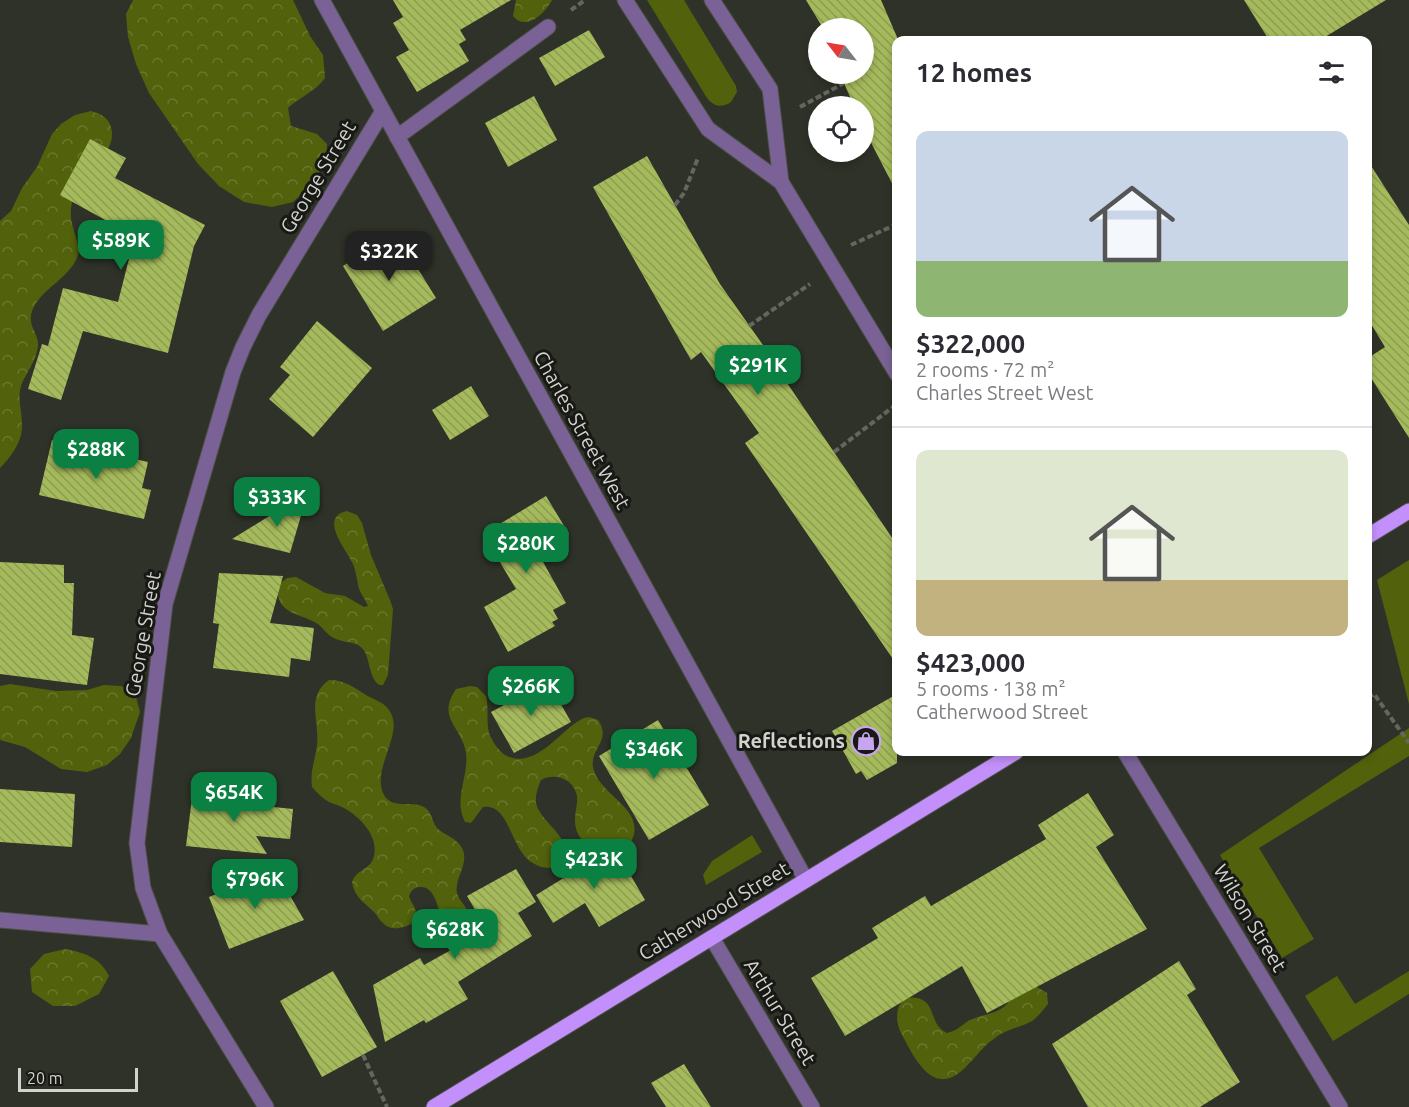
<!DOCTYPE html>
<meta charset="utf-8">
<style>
body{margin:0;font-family:Ubuntu,sans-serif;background:#f2f2f3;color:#2b2b33;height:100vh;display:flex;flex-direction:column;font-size:22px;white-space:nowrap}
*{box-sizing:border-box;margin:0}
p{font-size:20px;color:#7c7c81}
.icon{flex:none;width:33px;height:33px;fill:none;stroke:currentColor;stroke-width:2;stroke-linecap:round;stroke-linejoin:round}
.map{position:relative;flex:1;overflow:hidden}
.drawer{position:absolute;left:892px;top:36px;width:480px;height:720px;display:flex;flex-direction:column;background:#fff;border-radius:12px;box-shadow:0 3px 9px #0003}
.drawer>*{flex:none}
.needle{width:39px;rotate:301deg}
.controls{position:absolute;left:808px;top:18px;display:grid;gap:12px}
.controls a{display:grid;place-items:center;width:66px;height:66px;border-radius:50%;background:#fff;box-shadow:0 3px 9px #0003;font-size:30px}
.scale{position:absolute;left:18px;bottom:15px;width:120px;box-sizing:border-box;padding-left:6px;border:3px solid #d2d3ce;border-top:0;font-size:16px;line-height:21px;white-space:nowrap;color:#d2d3ce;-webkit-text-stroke:4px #181915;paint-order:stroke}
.price{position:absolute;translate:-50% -51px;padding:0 14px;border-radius:12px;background:#0b8043;color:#fff;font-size:20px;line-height:39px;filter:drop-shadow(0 2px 3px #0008)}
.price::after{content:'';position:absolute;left:50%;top:36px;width:18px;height:14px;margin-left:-9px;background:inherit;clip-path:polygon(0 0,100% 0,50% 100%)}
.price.active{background:#222;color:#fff}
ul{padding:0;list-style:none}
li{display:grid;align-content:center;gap:12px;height:318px;padding:0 24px}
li+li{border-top:2px solid #e1e1e2}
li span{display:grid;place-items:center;height:186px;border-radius:12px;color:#555}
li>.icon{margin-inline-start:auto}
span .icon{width:108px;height:108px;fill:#fffc;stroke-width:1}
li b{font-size:26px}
h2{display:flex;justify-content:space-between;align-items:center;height:72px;padding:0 24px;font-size:26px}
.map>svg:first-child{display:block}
</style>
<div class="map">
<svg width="1409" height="1107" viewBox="0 0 1409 1107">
<defs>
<pattern id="forest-crowns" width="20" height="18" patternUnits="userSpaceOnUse" patternTransform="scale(1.5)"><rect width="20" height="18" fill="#52610c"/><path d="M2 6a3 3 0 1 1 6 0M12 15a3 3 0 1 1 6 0" fill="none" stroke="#6a772e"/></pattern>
<pattern id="building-back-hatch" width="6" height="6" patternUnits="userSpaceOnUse" patternTransform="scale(1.5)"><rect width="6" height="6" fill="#a5bb5b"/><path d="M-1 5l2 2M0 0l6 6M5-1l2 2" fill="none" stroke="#8c9c54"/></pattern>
</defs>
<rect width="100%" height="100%" fill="#2f3228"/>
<g fill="#52610c">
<path d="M647,0H684L736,86L737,92L731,102C722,108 714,107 707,98Z"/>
<polygon points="1409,560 1409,704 1377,580"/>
<polygon points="1409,728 1409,756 1259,848 1314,939 1282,958 1220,855"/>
<polygon points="752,835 762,852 706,885 703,875 712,861"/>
<polygon points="1409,971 1409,994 1333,1041 1305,996 1337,976 1355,1004"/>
</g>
<g fill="url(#forest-crowns)">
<path d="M133,0H293L310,36L323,55L325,78C315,92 301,96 288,108L291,126L317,134L327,144L326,160L312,184L293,202L272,207L244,202L219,186L198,164L149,93L136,64L128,37L126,14Z"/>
<path d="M516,0H552C545,13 526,32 513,16Z"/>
<path d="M91,111C101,114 108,117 111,127C118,152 87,169 77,188C74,194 71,204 71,210C69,226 81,243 78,255C70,280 37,289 31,315C29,327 39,335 38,346C36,361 28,370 22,383C16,398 23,413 22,429C21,443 10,458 0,468V221L11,211L22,188L37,167L52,134L61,124L75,115Z"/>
<path d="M347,511L357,515L362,523L371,555L390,600L393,609L388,675L383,685H379C366,674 372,653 358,645C352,642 343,642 336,639C328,636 324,629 318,624C299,612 277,616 277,586L287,578L296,577L325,593L345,596L364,607L368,606C366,600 361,595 359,589C357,580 356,570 352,562C345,548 319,517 347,511Z"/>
<path d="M329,680C345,680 353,687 366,695C374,700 384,702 389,710C406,733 370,769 384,795C392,809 410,801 422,806C432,810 431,820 437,828C444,835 457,838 462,848C470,863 454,878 457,893C459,901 466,905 468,913C471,925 456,930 446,928C437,917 439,885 419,887C413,888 411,891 409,896C412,907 419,907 414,922C405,928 391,932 383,923C379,920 377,915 374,912C363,901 355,898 352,882C356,870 369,870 373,859C381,838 360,816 342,807C338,805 333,804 329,802C322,798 317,793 312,787C310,770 315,761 317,745C320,722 305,697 329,680Z"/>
<polygon points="10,684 56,691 87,690 104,685 121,686 135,693 140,712 131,738 120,754 107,765 87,772 61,769 25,747 0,740 0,686"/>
<path d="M470,686L477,687L486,696C489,708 486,721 489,733C492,741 498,750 505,755C536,772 562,727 584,718C589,716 593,718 598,720C612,740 590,748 593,767C598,795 646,808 632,840C629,846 626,850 620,853C612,856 604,854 597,851C584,845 574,834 575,819C575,811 578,804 577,796C574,779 555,772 541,780C538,787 535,795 536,803C540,825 589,846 550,868C507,867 516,803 483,807L471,823L465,822C453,799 469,777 466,753C462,726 436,719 456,689Z"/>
<path d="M65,949C85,953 99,957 109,976L99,994L75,1006H53L32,992L30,969L44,954Z"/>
<path d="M1031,986L1037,987L1047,993L1048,1004C1043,1010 1038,1017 1032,1021C1020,1028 1006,1029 995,1038C981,1047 972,1063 959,1073C930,1095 912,1053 901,1033C894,1020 895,993 917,998C937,1002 928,1024 947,1033C956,1031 961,1026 968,1021C981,1014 998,1015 1008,1003L1001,989Z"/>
</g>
<g fill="url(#building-back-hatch)">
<polygon points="393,0 511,0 460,30 466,40 459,44 469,61 417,92 396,57 409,50 393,23 403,17"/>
<polygon points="806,0 881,0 897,37 897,193 864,129 864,106 854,106 840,74 864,74 864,28 823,28"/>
<polygon points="1244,0 1386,0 1320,40 1269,40"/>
<polygon points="589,30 605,57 555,86 539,58"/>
<polygon points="534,96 557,140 508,167 485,123"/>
<polygon points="90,139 126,158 115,178 205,225 194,246 168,353 83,331 61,400 28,389 42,344 48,346 63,288 118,302 133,243 124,239 127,232 60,195"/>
<polygon points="647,156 720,284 787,379 785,380 897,545 897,665 745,443 759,433 701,352 691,360 593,187"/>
<polygon points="1368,161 1409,225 1409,438 1368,373 1368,358 1385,347 1368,319"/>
<polygon points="395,232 436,298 383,331 343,266"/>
<polygon points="317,321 372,368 313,437 269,399 290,375 280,367"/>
<polygon points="471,386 489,416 450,440 432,410"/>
<polygon points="52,440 148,462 142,488 151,490 144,519 39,495"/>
<polygon points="308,492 290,553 232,539"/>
<polygon points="546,496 569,534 538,553 566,603 553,610 558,619 552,622 555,626 508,652 484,607 516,589 483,534"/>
<polygon points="0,562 64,565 64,583 74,583 72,635 94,638 87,685 0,674"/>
<polygon points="219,573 283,576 270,623 314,628 310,661 291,658 289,677 213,668 219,624 213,623"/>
<polygon points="548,681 571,722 514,753 491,712"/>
<polygon points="897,694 897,763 867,780 861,771 856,774 832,731"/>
<polygon points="658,720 709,805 649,840 599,756"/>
<polygon points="0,789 75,794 72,847 0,842"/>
<polygon points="193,790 237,794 236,803 293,809 290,839 256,836 267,854 186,846"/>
<polygon points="1088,793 1114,835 1096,847 1147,929 987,1013 962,966 845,1036 811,978 878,938 872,928 925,896 931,906 1046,839 1038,825"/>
<polygon points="614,847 645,900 599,927 585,903 553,923 536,895"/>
<polygon points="516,869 536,902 518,913 532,936 458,982 468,999 426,1023 424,1020 385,1042 373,985 420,958 424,965 487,930 467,896"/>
<polygon points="276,871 304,920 229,949 209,897"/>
<polygon points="1179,961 1196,989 1187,995 1240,1082 1200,1107 1088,1107 1052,1044"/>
<polygon points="333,971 377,1047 322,1077 280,1001"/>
<polygon points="684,1064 711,1107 666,1107 651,1083"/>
</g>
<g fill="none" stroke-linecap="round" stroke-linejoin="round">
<g stroke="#4c4f46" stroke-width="17">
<g id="minor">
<polyline points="322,0 806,880"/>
<polyline points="625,0 708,129 781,182 897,374"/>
<polyline points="712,0 770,89 781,182"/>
<polyline points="397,137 548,27"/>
<polyline points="1125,752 1340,1107"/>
<polyline points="0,920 160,934"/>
<polyline points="712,938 812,1107"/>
<polyline points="266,1107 160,934 143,888 137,843 165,604 233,372 243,347 259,315 383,111"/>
</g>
</g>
<g stroke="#4c4f46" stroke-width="17">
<g id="major">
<polyline points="1368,536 1409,511"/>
<polyline points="434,1107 1016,752"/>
</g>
</g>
<g stroke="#65675f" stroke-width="4" stroke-dasharray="6 3" stroke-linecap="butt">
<polyline points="571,10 585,0"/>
<polyline points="800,107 844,83"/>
<polyline points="675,205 684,193 698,158"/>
<polyline points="851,245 897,224"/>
<polyline points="749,326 810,284"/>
<polyline points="834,452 897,404"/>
<polyline points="1368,698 1374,694 1409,743"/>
<polyline points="363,1055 387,1107"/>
</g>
<use href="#minor" stroke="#7a6296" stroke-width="15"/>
<use href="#major" stroke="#c390fb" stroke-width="15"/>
</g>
<defs>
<g id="shop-ring" transform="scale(1.5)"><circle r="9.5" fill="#181915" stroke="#c7a6ef" stroke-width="1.5"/><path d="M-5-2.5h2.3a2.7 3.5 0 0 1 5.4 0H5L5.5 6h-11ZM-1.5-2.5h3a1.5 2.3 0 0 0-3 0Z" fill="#c7a6ef"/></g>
</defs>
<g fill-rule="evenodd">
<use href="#shop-ring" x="866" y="741"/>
</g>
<g text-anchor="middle" stroke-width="6" stroke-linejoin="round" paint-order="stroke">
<g font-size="20" fill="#d2d3ce" stroke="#181915">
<text transform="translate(318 177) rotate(-59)" y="7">George Street</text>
<text transform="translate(582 430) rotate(61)" y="7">Charles Street West</text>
<text transform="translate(143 634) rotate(-80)" y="7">George Street</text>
<text transform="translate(714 911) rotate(-31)" y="7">Catherwood Street</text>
<text transform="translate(1250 918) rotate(59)" y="7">Wilson Street</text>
<text transform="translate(780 1012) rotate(59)" y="7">Arthur Street</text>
</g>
<g font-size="20" font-weight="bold" fill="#d2d3ce" stroke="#181915" text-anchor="end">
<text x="845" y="748">Reflections</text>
</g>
</g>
</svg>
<div class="controls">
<a><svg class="needle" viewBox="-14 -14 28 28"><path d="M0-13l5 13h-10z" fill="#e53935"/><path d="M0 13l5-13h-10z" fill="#7c7c81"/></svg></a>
<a><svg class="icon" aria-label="locate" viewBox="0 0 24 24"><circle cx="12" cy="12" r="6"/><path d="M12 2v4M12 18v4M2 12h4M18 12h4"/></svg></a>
</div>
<div class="scale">20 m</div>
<b class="price" style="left:121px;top:271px">$589K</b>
<b class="price active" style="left:389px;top:282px">$322K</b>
<b class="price" style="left:758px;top:396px">$291K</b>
<b class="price" style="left:96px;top:480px">$288K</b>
<b class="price" style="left:277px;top:528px">$333K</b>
<b class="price" style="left:526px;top:574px">$280K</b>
<b class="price" style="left:531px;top:717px">$266K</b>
<b class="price" style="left:654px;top:780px">$346K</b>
<b class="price" style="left:234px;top:823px">$654K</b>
<b class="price" style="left:594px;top:890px">$423K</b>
<b class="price" style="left:255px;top:910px">$796K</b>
<b class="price" style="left:455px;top:960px">$628K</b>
<section class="drawer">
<h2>12 homes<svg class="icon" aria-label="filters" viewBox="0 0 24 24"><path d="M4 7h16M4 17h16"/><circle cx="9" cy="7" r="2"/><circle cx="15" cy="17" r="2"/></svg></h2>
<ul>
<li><span style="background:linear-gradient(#c9d6e8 70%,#8fb573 0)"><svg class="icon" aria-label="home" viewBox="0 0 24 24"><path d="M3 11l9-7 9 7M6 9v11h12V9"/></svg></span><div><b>$322,000</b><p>2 rooms · 72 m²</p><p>Charles Street West</p></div></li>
<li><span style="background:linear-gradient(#dfe7d0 70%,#c2b280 0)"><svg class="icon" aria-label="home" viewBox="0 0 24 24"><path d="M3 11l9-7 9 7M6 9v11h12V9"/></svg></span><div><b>$423,000</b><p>5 rooms · 138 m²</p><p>Catherwood Street</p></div></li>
</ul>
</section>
</div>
